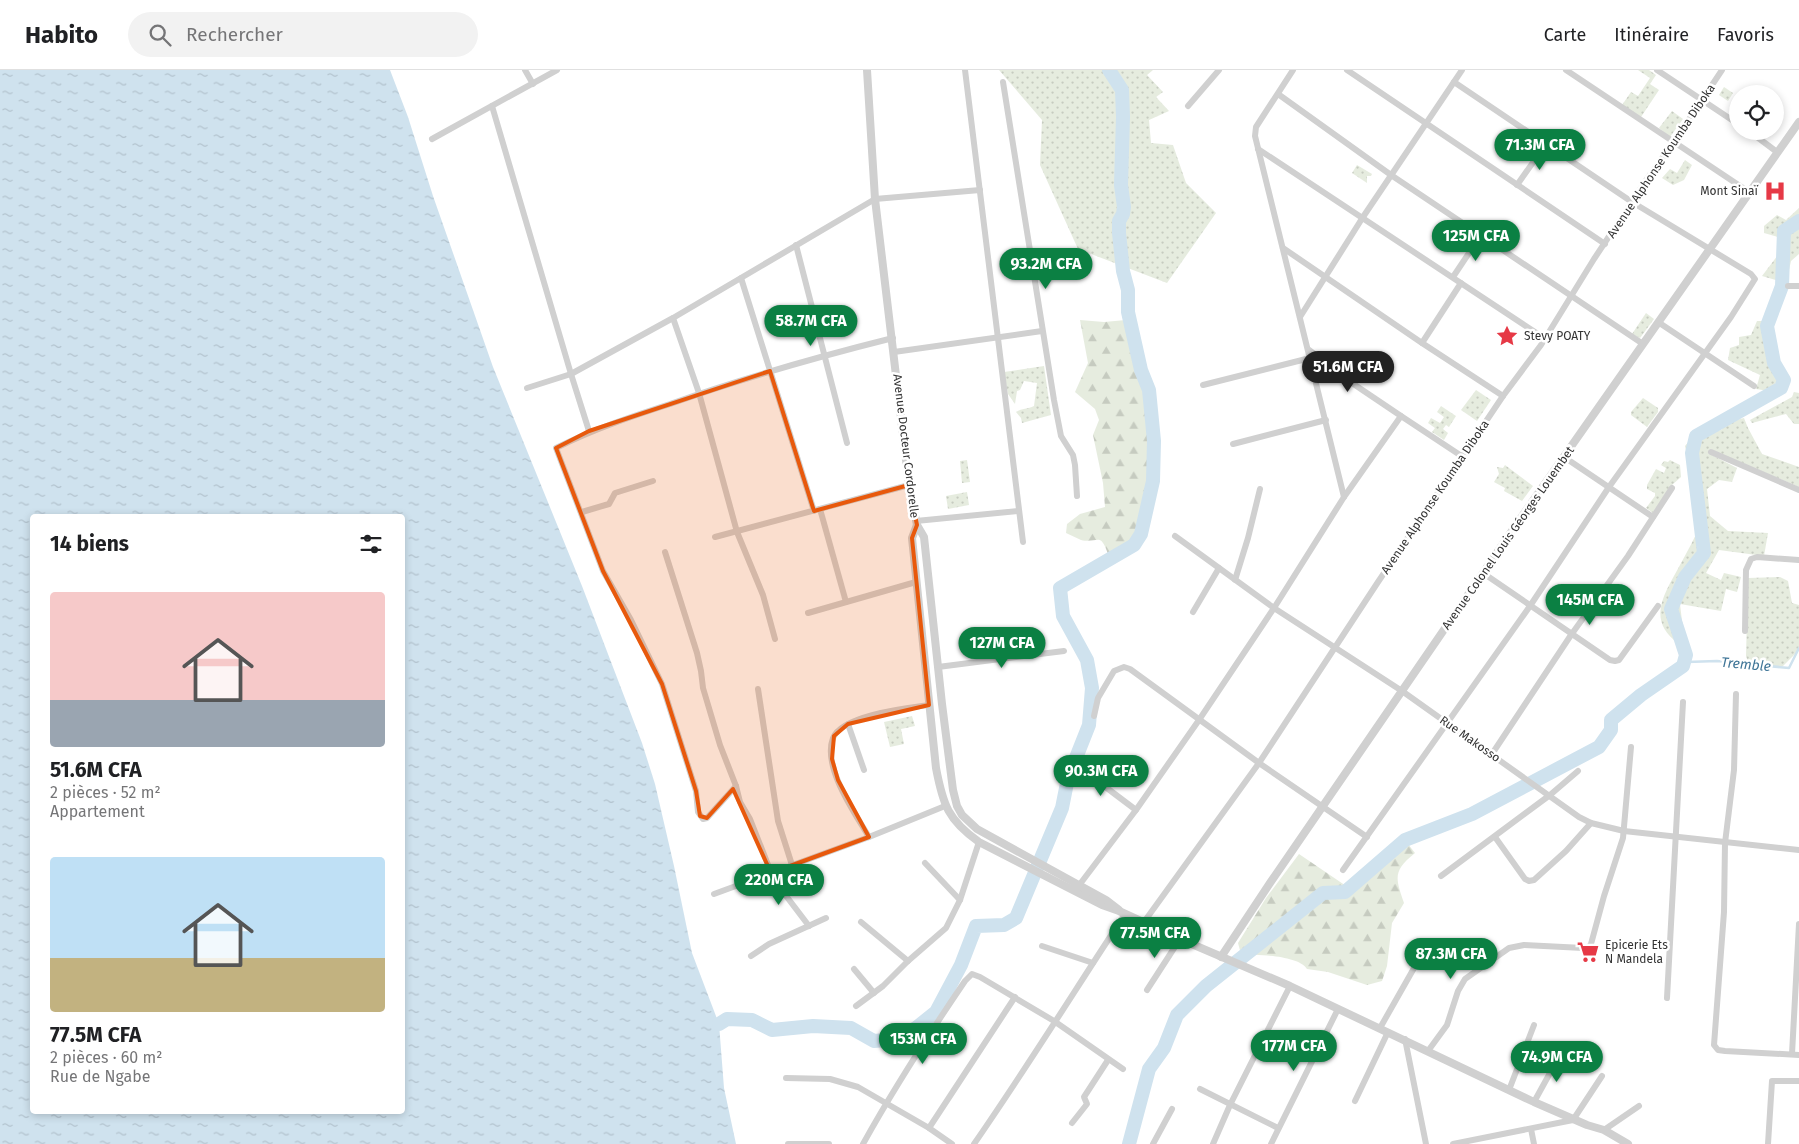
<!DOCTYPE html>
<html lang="fr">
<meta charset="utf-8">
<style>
body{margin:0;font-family:"Fira Sans",sans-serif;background:#f2f2f2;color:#202124;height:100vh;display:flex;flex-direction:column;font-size:19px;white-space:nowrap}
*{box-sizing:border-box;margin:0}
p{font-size:16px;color:#757577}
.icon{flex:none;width:28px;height:28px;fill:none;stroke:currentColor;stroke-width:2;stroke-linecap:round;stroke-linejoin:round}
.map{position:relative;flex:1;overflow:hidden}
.drawer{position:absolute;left:30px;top:444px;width:375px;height:600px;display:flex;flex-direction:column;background:#fff;border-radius:5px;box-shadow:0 2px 8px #0003}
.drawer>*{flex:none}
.buttons{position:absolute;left:1729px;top:15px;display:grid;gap:10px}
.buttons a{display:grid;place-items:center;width:55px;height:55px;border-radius:50%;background:#fff;box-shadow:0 2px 8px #0003;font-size:25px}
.price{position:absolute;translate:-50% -42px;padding:0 11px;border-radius:18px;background:#0b8043;color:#fff;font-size:16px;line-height:32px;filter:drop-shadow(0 1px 2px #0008)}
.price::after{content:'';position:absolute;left:50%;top:30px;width:15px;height:11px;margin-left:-8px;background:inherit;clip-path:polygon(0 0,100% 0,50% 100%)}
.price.on{background:#222;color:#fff}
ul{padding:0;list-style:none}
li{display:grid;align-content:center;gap:10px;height:265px;padding:0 20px}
li span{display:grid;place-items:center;height:155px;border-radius:5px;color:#555}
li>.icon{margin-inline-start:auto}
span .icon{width:90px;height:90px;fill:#fffc;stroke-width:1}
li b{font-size:21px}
h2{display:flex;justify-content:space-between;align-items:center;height:60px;padding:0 20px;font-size:21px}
header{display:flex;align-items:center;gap:30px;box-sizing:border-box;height:70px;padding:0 25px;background:#fff;border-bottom:1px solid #e0e0e0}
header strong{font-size:24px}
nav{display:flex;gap:28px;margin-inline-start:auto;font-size:18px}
.search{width:350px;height:45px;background:#f2f2f2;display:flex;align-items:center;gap:12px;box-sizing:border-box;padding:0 18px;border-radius:28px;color:#757577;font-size:19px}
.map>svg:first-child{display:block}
</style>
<header>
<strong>Habito</strong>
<div class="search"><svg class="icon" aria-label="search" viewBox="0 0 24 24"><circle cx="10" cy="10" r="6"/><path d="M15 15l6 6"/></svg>Rechercher</div>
<nav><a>Carte</a><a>Itinéraire</a><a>Favoris</a></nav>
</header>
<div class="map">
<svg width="1799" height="1074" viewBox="0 0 1799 1074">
<defs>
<pattern id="grass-dots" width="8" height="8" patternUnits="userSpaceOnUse" patternTransform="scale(1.25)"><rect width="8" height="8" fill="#e6ecdf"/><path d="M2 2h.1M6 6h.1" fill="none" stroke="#c6cbc0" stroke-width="1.8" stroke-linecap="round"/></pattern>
<pattern id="forest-firs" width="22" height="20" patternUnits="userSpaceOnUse" patternTransform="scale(1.25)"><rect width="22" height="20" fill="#e6ecdf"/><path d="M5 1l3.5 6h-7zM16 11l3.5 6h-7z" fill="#c6cbc0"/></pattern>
<pattern id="water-ripples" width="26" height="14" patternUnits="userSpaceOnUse" patternTransform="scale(1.25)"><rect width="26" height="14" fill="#cfe2ee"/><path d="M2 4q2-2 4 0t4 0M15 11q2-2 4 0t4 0" fill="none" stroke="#b2c2cd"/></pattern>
</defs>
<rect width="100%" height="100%" fill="#fff"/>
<g fill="url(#grass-dots)">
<polygon points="999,0 1153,0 1147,5 1163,22 1156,27 1169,41 1149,50 1151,73 1173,75 1186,113 1216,143 1167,213 1078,179 1040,95 1042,50"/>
<polygon points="1638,0 1649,0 1656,5 1650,14 1659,20 1641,47 1622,35 1631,22 1638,26 1650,8"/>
<polygon points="1724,17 1733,23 1728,31 1719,25"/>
<polygon points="1672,41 1683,49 1670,67 1659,58"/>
<polygon points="1685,90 1692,95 1684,110 1673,115 1662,108 1670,99 1677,103"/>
<polygon points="1357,95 1372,104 1371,106 1367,106 1367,113 1352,103"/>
<polygon points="1799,138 1799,184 1791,191 1786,213 1762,206 1781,181 1781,175 1778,167 1764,163 1764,156 1777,145 1786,150"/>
<polygon points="1646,243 1654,249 1640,268 1632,264"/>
<path d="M1757,251H1763C1764,275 1768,288 1780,308L1769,321L1756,319L1760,305L1728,290L1730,278L1739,275V267L1751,265Z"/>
<path d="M1044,296L1051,345L1022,353L1021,348L1016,342C1022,338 1028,339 1034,336L1037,313L1024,311L1020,320L1017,321L1015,334L1008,324L1004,302Z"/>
<polygon points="1476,320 1491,330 1477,351 1461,340"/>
<polygon points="1794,322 1799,323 1799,354 1794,354 1786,344 1752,353 1750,350 1792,327"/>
<polygon points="1643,328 1658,338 1658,342 1647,357 1631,345 1631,342"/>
<polygon points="1441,336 1456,346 1449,357 1446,355 1443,359 1448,363 1444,370 1432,362 1435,358 1428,353 1431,348 1440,353 1444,347 1437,342"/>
<path d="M1744,348L1748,358L1762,384L1799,397V417L1710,379L1708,383L1737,398L1732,412L1719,410L1707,419L1710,446L1728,461L1768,463L1764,486L1719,480L1706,503L1721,510L1724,503L1741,507L1737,522L1726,519L1721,541L1680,534L1684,568L1679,574C1645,550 1665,523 1680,495C1687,482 1695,468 1701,453L1691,431L1690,397L1685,376L1695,364L1721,360L1729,352Z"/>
<polygon points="967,390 970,412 962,413 960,391"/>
<polygon points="1670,390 1680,395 1681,407 1672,415 1653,443 1646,438 1655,426 1655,423 1647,419 1647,415 1656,399 1664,403 1666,398 1661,395 1664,391 1668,392"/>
<polygon points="1505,395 1533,416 1522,431 1504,421 1505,418 1494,412 1499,404 1497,397 1503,398"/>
<polygon points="967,422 969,435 948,439 946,426"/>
<polygon points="1780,507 1788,511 1792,533 1799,535 1799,580 1783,596 1750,598 1746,586 1748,508"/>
<polygon points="912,646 915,656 901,659 904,674 890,677 884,652"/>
</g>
<g fill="url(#forest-firs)">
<path d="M1080,250L1104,252L1126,250L1148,341L1151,396L1139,457L1136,467L1116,483L1108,484C1100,461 1098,474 1081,470C1076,468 1071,465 1066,463L1067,454L1080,444L1105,437L1103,413L1093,365L1099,350L1095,339L1075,322L1088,293Z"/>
<path d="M1408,774L1415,783C1393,801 1395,807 1404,833L1392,853L1387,896L1382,911L1367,915L1328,902L1307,899C1298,885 1257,885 1241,884L1238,873L1266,828L1299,784L1352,820L1381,792Z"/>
</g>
<path fill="url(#water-ripples)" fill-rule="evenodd" d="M0,0H390L408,47L433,126L493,297L582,516L642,673L655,714L674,796L692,883L719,954L724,1018L736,1074H0ZM32,446H402V1041H32Z"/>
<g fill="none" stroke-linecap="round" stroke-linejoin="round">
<polyline stroke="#cfe2ee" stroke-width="2.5" points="1683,596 1687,592 1717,591 1789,598 1799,578"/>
<g stroke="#cfe2ee" stroke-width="14">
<polyline points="719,954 727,949 752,950 772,960 813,956 851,958 874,971 896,969 916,958 936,942 961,895 976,856 1004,855 1016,848 1062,738 1068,708 1089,655 1092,618 1087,590 1063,546 1060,518 1134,475 1141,464 1153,411 1154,371 1149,320 1141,300 1128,242 1128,220 1123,201 1119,163 1119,151 1123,144 1124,137 1121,115 1123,47 1122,20 1109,0"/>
<polyline points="1129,1074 1149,999 1164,978 1177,945 1206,916 1323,823 1345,822 1405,770 1472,744 1599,677 1611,660 1611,650 1641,625 1683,596 1686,585 1671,539 1685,507 1704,483 1692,383 1696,366 1781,318 1784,310 1774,293 1767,256 1782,216 1784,161 1799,151"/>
</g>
<g stroke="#d0d0d0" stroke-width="6">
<polyline points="525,0 533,14"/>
<polyline points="965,0 1023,472"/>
<polyline points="1293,0 1256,57 1255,66 1344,427"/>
<polyline points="1347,0 1605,174"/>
<polyline points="1566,0 1749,122"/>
<polyline points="1657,0 1738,54"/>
<polyline points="1003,12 1054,330 1061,366 1073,385 1075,395 1077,426"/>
<polyline points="1278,24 1391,105 1643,274"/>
<polyline points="492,36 571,304 589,361"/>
<polyline points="1188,36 1219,0"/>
<polyline points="1749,61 1777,82"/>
<polyline points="432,69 557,0"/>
<polyline points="1258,79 1544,268"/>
<polyline points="1517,115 1546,74"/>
<polyline points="796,175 847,373"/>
<polyline points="1283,178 1422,273 1503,326"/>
<polyline points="1453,207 1481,165"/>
<polyline points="741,208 814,441"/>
<polyline points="1788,216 1799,216"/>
<polyline points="1300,247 1363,147 1462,0"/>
<polyline points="673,248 699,323 737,462 763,525 775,569"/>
<polyline points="1658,252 1754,316"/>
<polyline points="1422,273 1461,213"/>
<polyline points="1309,280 1352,313 1401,346"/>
<polyline points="894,282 1042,261"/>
<polyline points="1203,315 1310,288"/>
<polyline points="527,318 571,304 673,248 875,129 980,120"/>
<polyline points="1233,374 1326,350"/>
<polyline points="1711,382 1799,420"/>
<polyline points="1564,387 1653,447"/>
<polyline points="820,439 846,532"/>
<polyline points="582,442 609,434 615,423 653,411"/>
<polyline points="916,451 1019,441"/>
<polyline points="1175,466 1274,538 1402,621 1579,747 1591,753 1624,761 1799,780"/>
<polyline points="715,467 909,415"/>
<polyline points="665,482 697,583 701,601 703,618 720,675 736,716 740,732 750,749 774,810 809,856"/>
<polyline points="1483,503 1610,590 1615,591 1619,590 1658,536"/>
<polyline points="1235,510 1248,468 1260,419"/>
<polyline points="1193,542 1219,498"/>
<polyline points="808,543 916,512"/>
<polyline points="1745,561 1746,500 1751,489 1757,487 1799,490"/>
<polyline points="938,597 1064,581"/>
<polyline points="758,619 778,751 792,795"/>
<polyline points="1736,624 1734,700 1725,773 1724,842 1714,975 1718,980 1725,981 1799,985"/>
<polyline points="1094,646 1098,628 1114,601 1124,597 1130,599 1259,693 1367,767"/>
<polyline points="848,654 864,700"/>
<polyline points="1492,684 1571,565 1628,486 1672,418"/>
<polyline points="1079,697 1136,740"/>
<path d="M736,716L707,748L703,749L698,742L696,721L662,614L631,550L603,501L556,378C594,359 630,347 670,334C743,308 817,287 893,268"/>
<path d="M869,767C855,743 822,697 833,668C842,645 907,638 929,635"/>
<polyline points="1495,767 1525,809 1529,811 1534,810 1566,781 1591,753"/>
<polyline points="925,793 960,830"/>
<polyline points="1343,800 1530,536 1609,417 1731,247 1755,209 1751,204 1632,132 1454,12"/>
<polyline points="1441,806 1550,725 1578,701"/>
<polyline points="1077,818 1136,740 1199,650 1274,538 1344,427 1401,346 1463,387"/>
<polyline points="714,824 869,767 945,736"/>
<polyline points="861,852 908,891"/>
<polyline points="1144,852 1259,693 1378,512 1503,326 1541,275 1594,189 1649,106 1674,72 1722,0"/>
<polyline points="1042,876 1093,893"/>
<polyline points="751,886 769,874 826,848"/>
<polyline points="854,899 874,923"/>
<polyline points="1147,920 1180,869"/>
<polyline points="1667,928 1683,632"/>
<polyline points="856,936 883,916 908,891 946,858 960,830 979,772"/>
<polyline points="1380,958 1422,884"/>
<polyline points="1405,969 1426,1074"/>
<polyline points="1428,981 1447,955 1458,921 1465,909 1509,878 1524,875 1583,878 1588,878 1591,874 1604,826 1623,768 1631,677"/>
<polyline points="1792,984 1799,854"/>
<polyline points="786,1008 830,1009 858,1017 929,1058 952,1074"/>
<polyline points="1200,1019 1278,1058"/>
<polyline points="1509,1020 1534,955"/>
<polyline points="1355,1031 1388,962"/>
<polyline points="1534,1032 1561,983"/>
<polyline points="1072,1053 1087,1034 1084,1027 1108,990"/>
<polyline points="929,1058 1015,927"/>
<polyline points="1531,1059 1534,1074"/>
<polyline points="1604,1060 1639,1036"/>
<polyline points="788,1074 829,1074"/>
<path d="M863,1074C894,1018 929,964 965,911L972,904L980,907L1054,951L1123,999"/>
<path d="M974,1074C1026,999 1075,920 1125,844"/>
<polyline points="1153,1074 1172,1039"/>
<polyline points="1213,1074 1230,1035 1290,916"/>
<polyline points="1271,1074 1338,939"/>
<polyline points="1453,1074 1573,1050 1602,1006"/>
<polyline points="1768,1074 1772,1011 1799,1011"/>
</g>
<g stroke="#d0d0d0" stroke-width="8">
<path d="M867,0L875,129L909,415L917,455L912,468L936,698C943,735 948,750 979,772L1102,835L1119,841L1180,869L1290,916L1534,1032L1587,1055L1604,1060L1628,1074"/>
<polyline points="917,455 924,467 942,634 953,720 957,736 962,745 977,759 1106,830 1119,840"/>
<polyline points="1221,887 1270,813 1518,452 1799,52"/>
</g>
</g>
<path fill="#e8590c" fill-opacity="0.2" stroke="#e8590c" stroke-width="4" stroke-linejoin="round" d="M770,301L814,441L909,415L917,455L912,468L929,635L848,654L834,666L832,689L838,710L869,767L771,803L733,719L707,748L700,746L696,721L662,614L603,501L556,378L589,361Z"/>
<defs>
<g id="hospital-bare" transform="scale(1.725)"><path d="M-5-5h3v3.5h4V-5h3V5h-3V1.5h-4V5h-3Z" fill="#e63946" stroke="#fff" stroke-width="2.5" paint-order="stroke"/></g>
<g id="sight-bare" transform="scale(1.725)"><path d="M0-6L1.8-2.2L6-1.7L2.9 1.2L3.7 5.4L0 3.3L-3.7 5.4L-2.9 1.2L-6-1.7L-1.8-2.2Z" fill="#e63946" stroke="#fff" stroke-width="2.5" paint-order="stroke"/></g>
<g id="supermarket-bare" transform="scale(1.725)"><path d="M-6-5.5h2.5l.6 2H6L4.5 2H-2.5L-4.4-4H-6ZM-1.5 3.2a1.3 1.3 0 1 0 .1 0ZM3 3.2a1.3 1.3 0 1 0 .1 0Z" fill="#e63946" stroke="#fff" stroke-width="2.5" paint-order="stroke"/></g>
</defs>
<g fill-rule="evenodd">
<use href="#hospital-bare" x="1775" y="121"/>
<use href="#sight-bare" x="1507" y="266"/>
<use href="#supermarket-bare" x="1588" y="882"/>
</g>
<g text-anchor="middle" stroke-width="5" stroke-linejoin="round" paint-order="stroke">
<g font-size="12" fill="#333" stroke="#fff">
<text transform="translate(1661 91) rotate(-56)" y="4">Avenue Alphonse Koumba Diboka</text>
<text transform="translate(906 376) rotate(83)" y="4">Avenue Docteur Cordorelle</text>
<text transform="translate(1435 427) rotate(-56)" y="4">Avenue Alphonse Koumba Diboka</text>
<text transform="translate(1508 468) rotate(-55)" y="4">Avenue Colonel Louis Géorges Louembet</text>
<text transform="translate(1470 669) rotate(35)" y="4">Rue Makosso</text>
</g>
<g font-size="12" fill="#333" stroke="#fff" text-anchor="start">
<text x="1758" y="125" text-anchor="end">Mont Sinaï</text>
<text x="1524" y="270">Stevy POATY</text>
<text x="1605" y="879">Epicerie Ets<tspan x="1605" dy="14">N Mandela</tspan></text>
</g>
<g font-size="14" font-style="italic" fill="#3f7597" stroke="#fff">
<text transform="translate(1746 594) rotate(5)" y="5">Tremble</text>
</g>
</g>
</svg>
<div class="buttons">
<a><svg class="icon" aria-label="locate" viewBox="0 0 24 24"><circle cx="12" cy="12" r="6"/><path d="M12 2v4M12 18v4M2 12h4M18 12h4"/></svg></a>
</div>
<b class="price" style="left:1540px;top:101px">71.3M CFA</b>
<b class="price" style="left:1476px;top:192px">125M CFA</b>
<b class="price" style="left:1046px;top:220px">93.2M CFA</b>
<b class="price" style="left:811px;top:277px">58.7M CFA</b>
<b class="price on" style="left:1348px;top:323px">51.6M CFA</b>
<b class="price" style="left:1590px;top:556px">145M CFA</b>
<b class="price" style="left:1002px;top:599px">127M CFA</b>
<b class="price" style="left:1101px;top:727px">90.3M CFA</b>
<b class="price" style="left:779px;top:836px">220M CFA</b>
<b class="price" style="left:1155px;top:889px">77.5M CFA</b>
<b class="price" style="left:1451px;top:910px">87.3M CFA</b>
<b class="price" style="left:923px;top:995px">153M CFA</b>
<b class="price" style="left:1294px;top:1002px">177M CFA</b>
<b class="price" style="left:1557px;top:1013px">74.9M CFA</b>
<section class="drawer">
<h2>14 biens<svg class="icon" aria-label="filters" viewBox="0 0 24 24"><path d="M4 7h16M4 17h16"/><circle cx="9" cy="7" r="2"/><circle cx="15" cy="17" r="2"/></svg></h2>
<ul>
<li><span style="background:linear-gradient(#f6c9c9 70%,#9aa5b1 0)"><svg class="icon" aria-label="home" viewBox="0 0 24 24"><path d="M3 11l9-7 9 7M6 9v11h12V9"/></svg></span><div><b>51.6M CFA</b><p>2 pièces · 52 m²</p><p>Appartement</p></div></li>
<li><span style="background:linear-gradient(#bfe0f5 65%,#c2b280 0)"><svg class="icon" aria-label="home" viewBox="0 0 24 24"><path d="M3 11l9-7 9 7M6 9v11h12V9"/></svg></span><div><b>77.5M CFA</b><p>2 pièces · 60 m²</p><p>Rue de Ngabe</p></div></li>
</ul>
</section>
</div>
